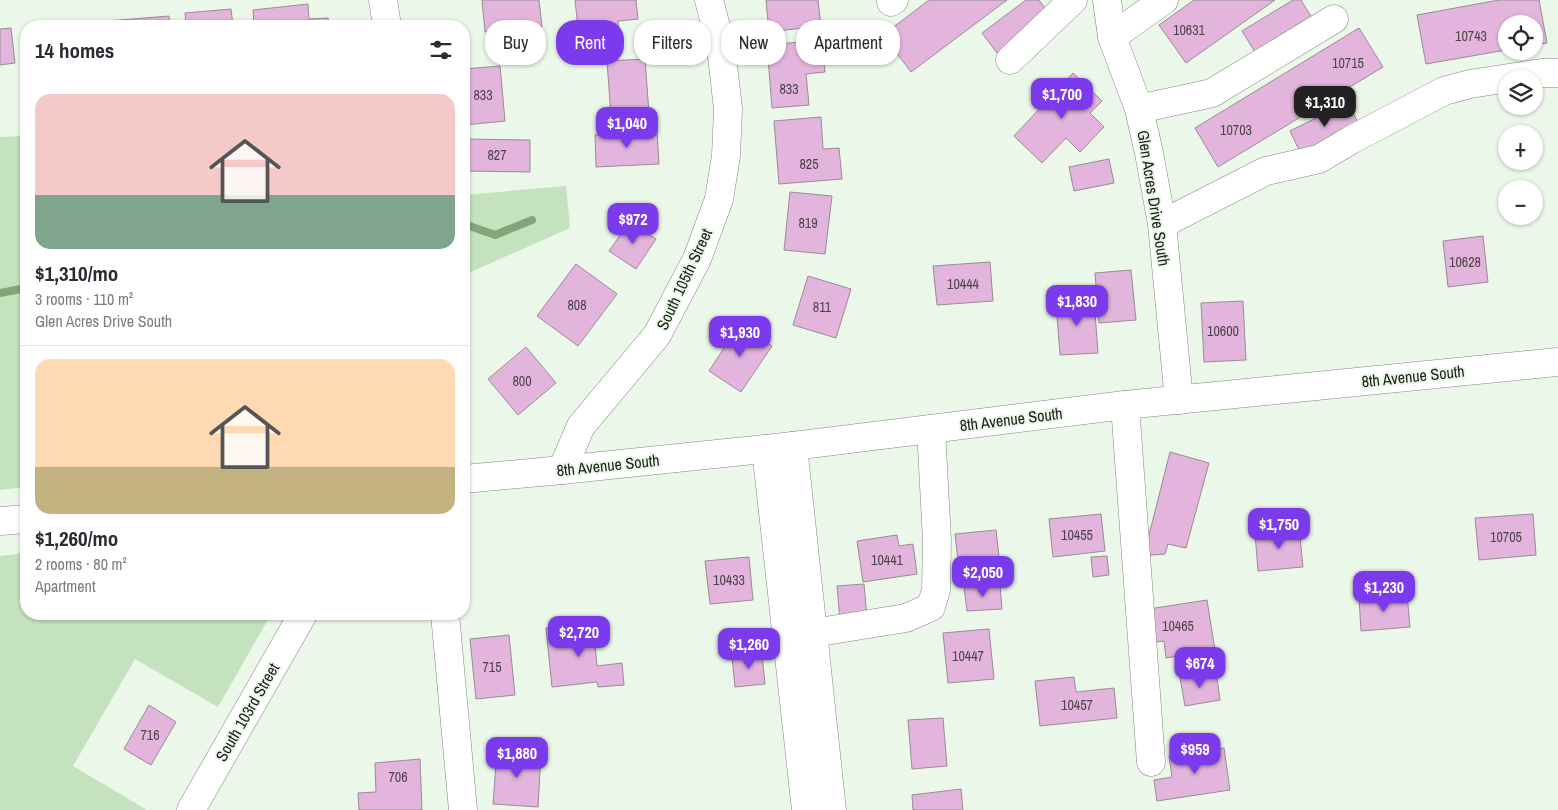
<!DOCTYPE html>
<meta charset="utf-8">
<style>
body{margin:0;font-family:"Archivo Narrow",sans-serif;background:#f2f2f3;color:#2b2b33;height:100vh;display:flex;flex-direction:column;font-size:19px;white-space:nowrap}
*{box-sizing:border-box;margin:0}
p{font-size:16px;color:#7c7c81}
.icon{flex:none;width:28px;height:28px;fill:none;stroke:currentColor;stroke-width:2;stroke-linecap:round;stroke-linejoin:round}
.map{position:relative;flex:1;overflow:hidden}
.side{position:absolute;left:20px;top:20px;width:450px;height:600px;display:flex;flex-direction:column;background:#fff;border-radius:20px;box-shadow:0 1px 4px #0004}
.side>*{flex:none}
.guide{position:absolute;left:485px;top:20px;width:475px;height:45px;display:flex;gap:10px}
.buttons{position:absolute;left:1498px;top:15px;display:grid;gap:10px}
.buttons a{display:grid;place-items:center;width:45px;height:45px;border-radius:50%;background:#fff;box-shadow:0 1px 4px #0004;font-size:25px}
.price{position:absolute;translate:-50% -42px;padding:0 11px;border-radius:10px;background:#7c3aed;color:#fff;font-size:16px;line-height:32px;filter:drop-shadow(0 1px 2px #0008)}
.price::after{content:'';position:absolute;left:50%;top:30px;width:15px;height:11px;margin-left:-8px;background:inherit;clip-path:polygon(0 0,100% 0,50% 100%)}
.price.active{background:#222;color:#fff}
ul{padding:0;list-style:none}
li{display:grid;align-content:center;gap:10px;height:265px;padding:0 15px}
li+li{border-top:1px solid #e1e1e2}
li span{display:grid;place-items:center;height:155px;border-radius:15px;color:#555}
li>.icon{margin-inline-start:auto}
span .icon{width:90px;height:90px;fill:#fffc;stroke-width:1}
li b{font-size:21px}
h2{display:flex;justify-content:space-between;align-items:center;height:60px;padding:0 15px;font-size:21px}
.pill{padding:0 18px;border-radius:20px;background:#fff;box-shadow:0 1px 4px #0004;font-size:18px;line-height:45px}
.pill.active{background:#7c3aed;color:#fff}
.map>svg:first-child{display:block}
</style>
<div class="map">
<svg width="1558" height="810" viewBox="0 0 1558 810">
<rect width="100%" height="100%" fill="#ebf7e8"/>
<g fill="#c4e2bd">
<polygon points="26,136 26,487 0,490 0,137"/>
<polygon points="566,186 570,228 464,275 464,195"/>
<polygon points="26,553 26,614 271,614 218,707 135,659 73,766 147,810 0,810 0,556"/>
</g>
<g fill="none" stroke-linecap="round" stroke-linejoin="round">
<g stroke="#82a67a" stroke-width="8">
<polyline points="464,224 495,235 532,220"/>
<polyline points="0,293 26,288"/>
</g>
</g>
<g fill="#e3b5dd" stroke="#988b96">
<polygon points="482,0 539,0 542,27 485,32"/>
<polygon points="575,0 636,0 638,19 618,21 620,42 580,46"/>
<polygon points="766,0 818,0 821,26 769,32"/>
<polygon points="929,0 1007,0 911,72 883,35"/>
<polygon points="1026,0 1039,0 1050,14 997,53 982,33"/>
<polygon points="1194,0 1275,0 1186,63 1159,25"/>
<polygon points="1293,0 1301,0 1312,18 1255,52 1242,31"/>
<polygon points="1499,0 1539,0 1547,43 1534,45 1534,24 1506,24 1506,50 1426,64 1417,15"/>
<polygon points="308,4 309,19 328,18 329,26 254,26 253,10"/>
<polygon points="231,9 233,26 186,26 185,13"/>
<polygon points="169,16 170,26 108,26 108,21"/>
<polygon points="83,22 83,26 37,26 37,25"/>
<polygon points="11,28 15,63 0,65 0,29"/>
<polygon points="1359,28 1383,67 1218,167 1195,128"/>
<polygon points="822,40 825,72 806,74 809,105 772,108 767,45"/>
<polygon points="645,59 650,127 612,130 607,61"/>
<polygon points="500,66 505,121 464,125 464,69"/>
<polygon points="1073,73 1102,101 1090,113 1104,127 1080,152 1066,138 1042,163 1014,136"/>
<polygon points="1348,102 1359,125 1301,154 1290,131"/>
<polygon points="821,117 823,149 839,148 842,179 779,184 774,121"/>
<polygon points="657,131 659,164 596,167 595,135"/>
<polygon points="464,139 530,140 530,172 464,171"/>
<polygon points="1109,159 1114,183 1074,191 1069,167"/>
<polygon points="790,192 832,196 825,254 784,250"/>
<polygon points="630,221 656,239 636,269 609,251"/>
<polygon points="1483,236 1488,282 1448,287 1443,241"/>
<polygon points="990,262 993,301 937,305 933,266"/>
<polygon points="576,264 617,294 578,346 537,316"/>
<polygon points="1131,270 1136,320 1099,323 1095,273"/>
<polygon points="808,276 851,289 836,338 793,325"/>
<polygon points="1094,299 1098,353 1060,355 1056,303"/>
<polygon points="1243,301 1246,360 1204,362 1201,303"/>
<polygon points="739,325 772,346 741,392 709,371"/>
<polygon points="526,347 556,383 518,415 488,379"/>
<polygon points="1170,452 1209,463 1186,548 1168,544 1165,554 1140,556 1148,539"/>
<polygon points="1101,514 1105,551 1053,557 1049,519"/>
<polygon points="1533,514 1536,555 1479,560 1475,518"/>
<polygon points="1299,528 1303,567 1258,571 1255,533"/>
<polygon points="996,530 1001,574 960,578 955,534"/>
<polygon points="897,535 899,546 913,544 917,574 863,582 857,541"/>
<polygon points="1107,556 1109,575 1093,577 1091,557"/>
<polygon points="749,557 753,600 710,604 705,561"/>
<polygon points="864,584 867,618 840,621 837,586"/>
<polygon points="1000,585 1002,609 967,611 964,587"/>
<polygon points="1407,594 1410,627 1361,631 1359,598"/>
<polygon points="1207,600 1215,650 1166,658 1164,641 1147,643 1142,610"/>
<polygon points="593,623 597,666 622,663 624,685 598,687 597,682 552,687 546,628"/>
<polygon points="989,629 994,679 948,683 943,633"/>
<polygon points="509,635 515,695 476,699 470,639"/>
<polygon points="762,653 765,684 735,687 732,657"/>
<polygon points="1216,671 1220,700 1185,706 1180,678"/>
<polygon points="1074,677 1076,692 1114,688 1117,718 1040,726 1035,681"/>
<polygon points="149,705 176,722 151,765 124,749"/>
<polygon points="943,718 947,766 912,769 908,720"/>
<polygon points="1224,748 1230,790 1157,801 1154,780 1172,777 1169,756"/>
<polygon points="497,750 541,753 538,807 493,804"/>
<polygon points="420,759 422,810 359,810 358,793 376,792 375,763"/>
<polygon points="961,789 963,810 913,810 912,795"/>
</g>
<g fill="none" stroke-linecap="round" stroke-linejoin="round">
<g stroke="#7e897c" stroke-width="29">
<g id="minor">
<polyline points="383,0 387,26"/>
<polyline points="1107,0 1112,37 1139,109 1149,153 1162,224 1179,400"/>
<polyline points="891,2 894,0"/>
<polyline points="1112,37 1164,0"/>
<polyline points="1010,60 1073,0"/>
<polyline points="1139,109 1212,93 1334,19"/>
<polyline points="1162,224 1266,171 1319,159 1351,140 1444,91 1470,84 1541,73 1558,73"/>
<polyline points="1125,405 1151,762"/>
<polyline points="793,446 832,810"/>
<polyline points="766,449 806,810"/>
<polyline points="562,470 581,426 657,335 697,259 719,199 726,156 728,109 721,47 709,0"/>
<polyline points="464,479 562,470 793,446 1125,405 1558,362"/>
<polyline points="0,521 26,519"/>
<polyline points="445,614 463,810"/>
<polyline points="813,633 906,618 931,607 936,590 937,541 931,429"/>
<polyline points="191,810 303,614"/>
</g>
</g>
<use href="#minor" stroke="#fff" stroke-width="28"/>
</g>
<g text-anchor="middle" stroke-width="4" stroke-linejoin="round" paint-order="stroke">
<g font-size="14" fill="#4d444b">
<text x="1189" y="35">10631</text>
<text x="1471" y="41">10743</text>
<text x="1348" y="68">10715</text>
<text x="789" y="94">833</text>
<text x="483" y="100">833</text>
<text x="1236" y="135">10703</text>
<text x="497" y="160">827</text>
<text x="809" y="169">825</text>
<text x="808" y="228">819</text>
<text x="1465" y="267">10628</text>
<text x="963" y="289">10444</text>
<text x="577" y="310">808</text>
<text x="822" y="312">811</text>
<text x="1223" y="336">10600</text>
<text x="522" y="386">800</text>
<text x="1077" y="540">10455</text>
<text x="1506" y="542">10705</text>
<text x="887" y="565">10441</text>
<text x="729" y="585">10433</text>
<text x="1178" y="631">10465</text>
<text x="968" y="661">10447</text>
<text x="492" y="672">715</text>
<text x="1077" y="710">10457</text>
<text x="150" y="740">716</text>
<text x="398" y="782">706</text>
</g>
<g font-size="16" fill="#1b1f1a" stroke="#ebf7e8">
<text transform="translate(1154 198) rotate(81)" y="6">Glen Acres Drive South</text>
<text transform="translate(684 279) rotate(-65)" y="6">South 105th Street</text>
<text transform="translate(1413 376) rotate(-6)" y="6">8th Avenue South</text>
<text transform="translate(1011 419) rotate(-7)" y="6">8th Avenue South</text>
<text transform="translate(608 465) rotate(-6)" y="6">8th Avenue South</text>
<text transform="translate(247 712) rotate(-60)" y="6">South 103rd Street</text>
</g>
</g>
</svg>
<div class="buttons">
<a><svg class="icon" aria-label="locate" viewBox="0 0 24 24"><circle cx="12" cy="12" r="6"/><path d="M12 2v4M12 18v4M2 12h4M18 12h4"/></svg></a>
<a><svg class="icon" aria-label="layers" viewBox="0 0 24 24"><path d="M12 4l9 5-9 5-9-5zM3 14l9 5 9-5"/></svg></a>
<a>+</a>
<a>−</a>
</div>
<b class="price" style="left:1062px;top:120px">$1,700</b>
<b class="price active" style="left:1325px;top:128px">$1,310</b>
<b class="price" style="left:627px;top:149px">$1,040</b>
<b class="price" style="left:633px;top:245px">$972</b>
<b class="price" style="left:1077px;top:327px">$1,830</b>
<b class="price" style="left:740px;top:358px">$1,930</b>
<b class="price" style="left:1279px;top:550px">$1,750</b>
<b class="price" style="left:983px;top:598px">$2,050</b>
<b class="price" style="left:1384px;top:613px">$1,230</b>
<b class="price" style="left:579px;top:658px">$2,720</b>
<b class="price" style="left:749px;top:670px">$1,260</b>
<b class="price" style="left:1200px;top:689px">$674</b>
<b class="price" style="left:1195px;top:775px">$959</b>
<b class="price" style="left:517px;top:779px">$1,880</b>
<div class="guide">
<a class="pill">Buy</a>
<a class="pill active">Rent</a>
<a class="pill">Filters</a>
<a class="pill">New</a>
<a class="pill">Apartment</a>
</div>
<section class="side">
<h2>14 homes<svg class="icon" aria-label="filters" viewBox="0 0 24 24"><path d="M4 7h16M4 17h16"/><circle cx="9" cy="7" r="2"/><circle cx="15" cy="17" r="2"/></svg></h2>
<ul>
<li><span style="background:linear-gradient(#f6c9c9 65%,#7fa58c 0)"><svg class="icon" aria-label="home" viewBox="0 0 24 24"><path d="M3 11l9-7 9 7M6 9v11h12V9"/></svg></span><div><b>$1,310/mo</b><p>3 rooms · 110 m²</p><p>Glen Acres Drive South</p></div></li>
<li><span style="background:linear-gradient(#ffd9b3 70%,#c2b280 0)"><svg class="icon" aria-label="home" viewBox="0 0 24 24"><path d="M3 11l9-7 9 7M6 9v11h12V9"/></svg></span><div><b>$1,260/mo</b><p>2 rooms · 80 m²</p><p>Apartment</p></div></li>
</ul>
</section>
</div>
